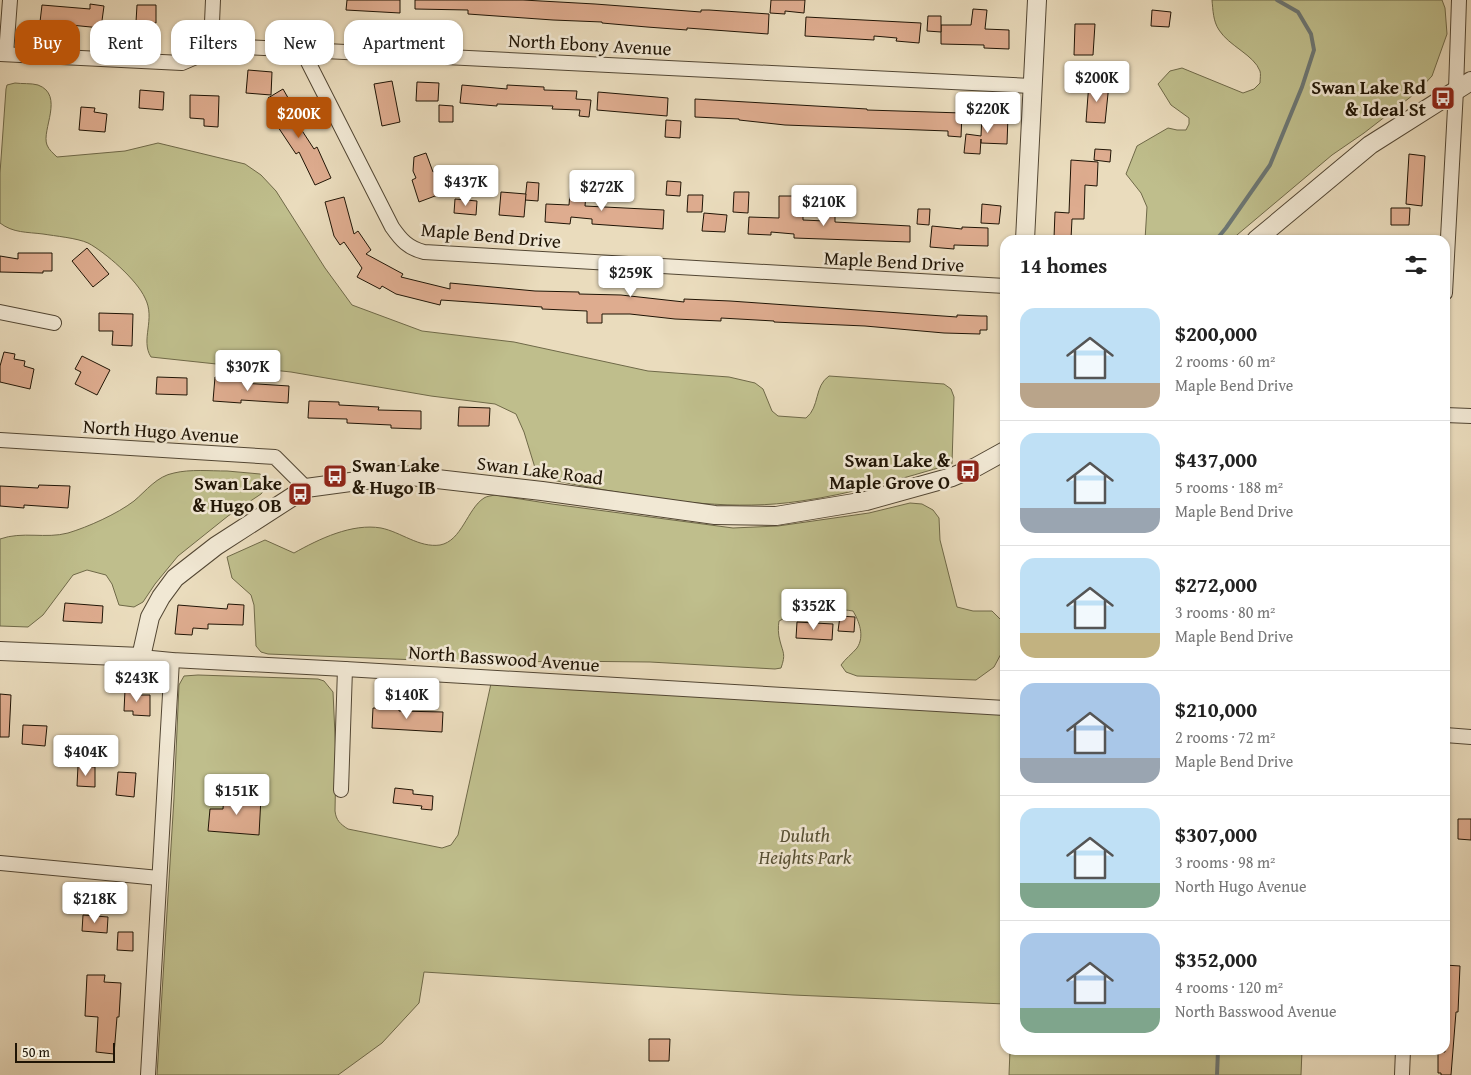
<!DOCTYPE html>
<meta charset="utf-8">
<style>
body{margin:0;font-family:"Gentium Book Plus",serif;background:#f6f6f6;color:#222;height:100vh;display:flex;flex-direction:column;font-size:19px;white-space:nowrap}
*{box-sizing:border-box;margin:0}
p{font-size:16px;color:#767676}
.icon{flex:none;width:28px;height:28px;fill:none;stroke:currentColor;stroke-width:2;stroke-linecap:round;stroke-linejoin:round}
.map{position:relative;flex:1;overflow:hidden}
.drawer{position:absolute;left:1000px;top:235px;width:450px;height:820px;display:flex;flex-direction:column;background:#fff;border-radius:15px;box-shadow:0 1px 4px #0004}
.drawer>*{flex:none}
.hud{position:absolute;left:15px;top:20px;width:475px;height:45px;display:flex;gap:10px}
.scale{position:absolute;left:15px;bottom:12px;width:100px;box-sizing:border-box;padding-left:5px;border:2px solid #1f1405;border-top:0;font-size:14px;line-height:18px;white-space:nowrap;color:#1f1405;-webkit-text-stroke:4px #f1e8d4;paint-order:stroke}
.price{position:absolute;translate:-50% -42px;padding:0 11px;border-radius:5px;background:#fff;color:#222;font-size:16px;line-height:32px;filter:drop-shadow(0 1px 2px #0008)}
.price::after{content:'';position:absolute;left:50%;top:30px;width:15px;height:11px;margin-left:-8px;background:inherit;clip-path:polygon(0 0,100% 0,50% 100%)}
.price.on{background:#b45309;color:#fff}
ul{padding:0;list-style:none}
li{display:flex;align-items:center;gap:15px;height:125px;padding:0 20px}
li+li{border-top:1px solid #e0e0e0}
li span{display:grid;place-items:center;flex:none;width:140px;height:100px;border-radius:15px;color:#555}
li>.icon{margin-inline-start:auto}
span .icon{width:60px;height:60px;fill:#fffc;stroke-width:1}
li b{font-size:21px}
h2{display:flex;justify-content:space-between;align-items:center;height:60px;padding:0 20px;font-size:21px}
.chip{padding:0 18px;border-radius:15px;background:#fff;box-shadow:0 1px 4px #0004;font-size:18px;line-height:45px}
.chip.on{background:#b45309;color:#fff}
.map>svg:first-child{display:block}
</style>
<div class="map">
<svg width="1471" height="1075" viewBox="0 0 1471 1075">
<rect width="100%" height="100%" fill="#eadcbd"/>
<filter id="stains"><feTurbulence type="fractalNoise" baseFrequency=".004" numOctaves="4"/><feColorMatrix values="0 0 0 0 .2 0 0 0 0 .09 0 0 0 0 .02 0 0 0 .5 -.17"/></filter>
<radialGradient id="worn" r=".72"><stop offset=".6" stop-color="#630" stop-opacity="0"/><stop offset="1" stop-color="#630" stop-opacity=".3"/></radialGradient>
<g fill="#bfbe8c" stroke="#6f6948">
<path d="M1212,0H1442L1445,8L1447,34L1432,76L1417,92L1364,133L1332,155L1231,240H1145L1147,207L1141,193L1126,174L1137,146L1168,128L1177,130H1186L1189,124V118L1171,105L1158,84L1170,71L1182,68L1243,93L1254,89L1260,83C1260,79 1261,74 1260,71C1254,55 1229,46 1219,30C1213,21 1213,10 1212,0Z"/>
<path d="M15,83C22,84 31,83 38,85C65,95 41,130 47,145C49,150 53,153 57,157L125,151L158,143L245,164L261,175L276,191L325,268L352,305L422,331L514,342L648,371L729,377L755,383L763,389L772,411L778,416L806,418C820,407 814,386 829,376L944,384L951,389L954,397L952,464C903,478 852,494 801,501C736,511 668,501 605,490C584,486 562,483 542,477L536,471L524,432L516,414L495,404L431,396L291,372L151,357C140,340 156,319 145,298C137,280 105,252 88,243C77,238 55,236 43,234C27,232 13,233 0,223V173L6,89L7,85Z"/>
<path d="M227,471L260,474L266,478L267,487L261,494L228,516L178,556L155,584L143,602L134,607L119,605L112,584L106,575L87,570L73,575L43,615L28,627L0,626V539C22,531 46,539 68,533C88,527 117,514 134,501C146,491 157,476 174,473C190,469 210,471 227,471Z"/>
<path d="M495,495L552,504L733,528L778,526L869,513L910,503L922,504L933,510L939,518L940,540L957,607L973,611H992L1002,621L1003,637L1002,652L994,667L976,680L857,676L846,672L841,665C845,659 852,654 857,648C865,636 859,621 853,611C828,607 801,609 779,621C778,627 778,634 780,641C783,653 786,654 781,668L775,669L650,662L556,661L494,663L268,654L261,652L256,646L254,605L251,595L232,578L227,557L265,540L294,553C319,539 352,523 381,528C401,532 419,548 440,545C462,541 467,509 484,498C487,496 491,496 495,495Z"/>
<path d="M198,675L318,679L324,681L333,692L336,757L335,811C336,820 340,824 348,829L442,848L451,845L458,835L492,679L1005,708V1004L793,995L424,972L419,1003L382,1043L338,1075H157L174,798L179,685L184,676Z"/>
<polygon points="1010,1050 1302,1050 1301,1075 1009,1075"/>
</g>
<g fill="none" stroke-linecap="round" stroke-linejoin="round">
<g stroke="#6c7673" stroke-width="4">
<polyline points="1216,240 1226,228 1270,165 1302,87 1314,50 1311,34 1298,12 1277,0"/>
<polyline points="1217,1075 1218,1050"/>
</g>
</g>
<g fill="#deac8f" stroke="#1f1405">
<polygon points="347,0 400,0 400,13 346,10"/>
<polygon points="415,0 523,0 595,4 701,12 701,10 709,10 769,14 768,34 687,28 687,30 647,27 602,23 602,22 553,20 468,14 468,10 415,9"/>
<polygon points="771,0 805,0 804,13 785,11 785,14 770,13"/>
<polygon points="90,4 104,6 101,28 40,22 42,5 90,9"/>
<polygon points="137,5 156,5 156,23 136,22"/>
<polygon points="973,9 987,10 985,29 1009,30 1009,49 984,48 984,45 941,44 941,25 971,25"/>
<polygon points="1152,10 1171,12 1169,27 1151,26"/>
<polygon points="928,16 941,16 941,32 927,31"/>
<polygon points="806,17 921,23 919,43 896,41 897,38 874,36 874,40 805,36"/>
<polygon points="1075,24 1095,24 1093,55 1074,55"/>
<polygon points="248,70 272,72 271,95 246,93"/>
<polygon points="392,81 400,122 382,126 374,84"/>
<polygon points="417,82 439,83 438,101 416,101"/>
<polygon points="1089,82 1109,84 1105,123 1086,122"/>
<polygon points="462,85 507,89 507,85 544,87 544,90 577,91 576,99 591,100 589,117 579,116 580,110 552,109 553,106 497,104 497,106 460,103"/>
<polygon points="283,89 291,103 286,106 314,149 317,147 331,178 315,185 299,152 296,154 278,127 284,123 268,98"/>
<polygon points="140,90 164,92 163,110 139,108"/>
<polygon points="598,92 668,98 667,116 597,110"/>
<polygon points="190,95 219,96 218,127 204,126 204,119 190,118"/>
<polygon points="695,99 867,109 867,110 962,113 961,137 948,136 948,131 785,125 739,120 739,119 695,117"/>
<polygon points="439,105 453,106 453,122 439,122"/>
<polygon points="81,107 95,108 94,112 107,114 105,132 79,130"/>
<polygon points="982,115 1008,116 1007,144 981,143 981,139 980,154 964,153 966,134 981,136"/>
<polygon points="666,120 681,121 680,138 665,137"/>
<polygon points="1095,149 1111,150 1110,162 1094,160"/>
<polygon points="426,153 433,172 435,171 443,193 419,202 412,180 416,178 413,171 414,157"/>
<polygon points="1409,154 1425,156 1422,206 1406,204"/>
<polygon points="1071,160 1098,162 1097,186 1085,185 1084,219 1072,219 1071,239 1054,238 1055,212 1069,213"/>
<polygon points="478,175 494,176 493,195 477,194"/>
<polygon points="571,181 587,182 585,206 664,210 663,229 592,224 592,219 571,217 570,224 545,222 546,204 569,205"/>
<polygon points="667,181 681,182 680,196 666,195"/>
<polygon points="527,182 539,183 538,201 525,200"/>
<polygon points="501,192 526,194 524,217 499,215"/>
<polygon points="734,192 749,192 748,213 733,212"/>
<polygon points="688,195 703,195 702,212 687,212"/>
<polygon points="779,196 796,196 796,216 803,216 803,220 825,221 825,213 835,213 835,222 910,226 910,242 794,238 794,234 771,232 771,235 748,234 749,217 779,218"/>
<polygon points="344,197 354,234 358,231 371,250 366,254 403,274 401,277 450,289 450,283 535,291 579,292 579,294 621,295 684,302 684,299 730,301 957,317 957,315 981,316 987,316 987,330 980,330 980,334 944,333 865,326 774,322 774,321 721,318 721,321 675,319 630,314 602,314 602,323 587,323 587,311 542,309 542,307 441,300 440,305 396,294 382,286 380,289 357,277 362,268 344,242 340,245 334,236 325,202"/>
<polygon points="455,199 477,201 476,215 454,213"/>
<polygon points="982,204 1001,206 999,224 981,223"/>
<polygon points="1391,208 1410,208 1409,225 1391,225"/>
<polygon points="918,209 930,209 929,225 917,224"/>
<polygon points="704,213 727,215 725,232 702,231"/>
<polygon points="932,226 962,229 962,227 988,228 988,246 954,245 954,249 930,247"/>
<polygon points="87,248 109,274 93,287 72,261"/>
<polygon points="18,253 52,253 52,271 43,271 43,273 0,272 0,256 18,259"/>
<polygon points="99,313 133,314 132,346 112,345 113,331 99,331"/>
<polygon points="4,352 15,354 14,359 25,361 24,366 34,369 30,389 0,382 0,366"/>
<polygon points="82,356 110,370 97,395 75,384 81,372 75,369"/>
<polygon points="157,377 187,378 187,395 156,394"/>
<polygon points="215,377 243,380 242,383 289,386 288,403 241,400 241,403 213,401"/>
<polygon points="309,401 339,402 339,405 379,407 378,410 421,411 421,429 391,428 391,425 347,423 347,419 308,418"/>
<polygon points="459,407 490,408 489,426 458,426"/>
<polygon points="39,485 70,486 68,508 24,505 24,508 0,506 0,486 38,488"/>
<polygon points="65,603 103,606 102,623 63,621"/>
<polygon points="228,604 244,605 243,625 208,624 208,629 193,628 192,635 175,634 178,605 227,609"/>
<polygon points="840,616 855,617 854,632 838,631"/>
<polygon points="797,622 833,624 832,640 796,638"/>
<polygon points="125,690 139,690 139,695 150,695 150,716 133,715 133,711 124,711"/>
<polygon points="0,694 11,695 9,737 0,737"/>
<polygon points="373,708 399,709 399,711 443,712 442,732 372,728"/>
<polygon points="23,725 47,726 45,746 22,744"/>
<polygon points="78,766 95,767 95,787 77,786"/>
<polygon points="118,772 136,773 134,797 116,795"/>
<polygon points="395,788 413,790 413,794 433,796 432,810 421,809 422,806 393,803"/>
<polygon points="224,794 261,797 259,835 208,831 210,809 223,809"/>
<polygon points="1458,819 1471,819 1471,840 1458,839"/>
<polygon points="83,915 108,917 107,933 82,931"/>
<polygon points="118,932 133,932 133,951 117,950"/>
<polygon points="1445,965 1460,966 1458,1012 1456,1012 1451,1075 1441,1075 1441,1073 1438,1073 1438,1052 1445,1052"/>
<polygon points="87,975 105,975 104,982 121,983 119,1017 117,1017 114,1054 96,1052 98,1017 85,1016"/>
<polygon points="649,1039 670,1039 669,1061 649,1061"/>
</g>
<g fill="none" stroke-linecap="round" stroke-linejoin="round">
<g stroke="#524633" stroke-width="16">
<g id="minor">
<polyline points="211,45 213,0"/>
<path d="M301,48L392,227C401,240 408,248 424,252L1005,286"/>
<polyline points="0,54 182,63 196,57 211,45 225,46 1032,86"/>
<polyline points="6,54 10,0"/>
<polyline points="1445,293 1456,90 1459,0"/>
<polyline points="0,312 54,323"/>
<polyline points="1445,415 1471,416"/>
<polyline points="0,440 275,457 306,488"/>
<polyline points="141,657 172,660 345,669 1005,708"/>
<polyline points="1445,735 1471,737"/>
<polyline points="341,790 345,669"/>
<polyline points="0,863 159,878"/>
<polyline points="148,1075 172,660"/>
<polyline points="1402,1075 1403,1050"/>
</g>
</g>
<g stroke="#524633" stroke-width="20">
<g id="tertiary">
<polyline points="1025,240 1037,0"/>
<polyline points="1256,240 1370,145 1471,81"/>
<polyline points="0,651 141,657 150,617 161,597 175,578 216,546 306,488 402,475 542,491 715,515 776,516 866,501 952,477 976,467 1005,451"/>
</g>
</g>
<use href="#minor" stroke="#f1e8d4" stroke-width="14"/>
<use href="#tertiary" stroke="#f1e8d4" stroke-width="18"/>
</g>
<defs>
<g id="bus-square" transform="scale(1.25)"><rect x="-9" y="-9" width="18" height="18" rx="4" fill="#8f2418" stroke="#f1e8d4"/><path d="M-5-6H5V4H4V6H2V4H-2V6H-4V4H-5ZM-3.5-4V0h7V-4ZM-3.5 1.2v1.5H-2V1.2ZM2 1.2v1.5H3.5V1.2Z" fill="#fff"/></g>
</defs>
<g fill-rule="evenodd">
<use href="#bus-square" x="1443" y="98"/>
<use href="#bus-square" x="968" y="471"/>
<use href="#bus-square" x="335" y="476"/>
<use href="#bus-square" x="300" y="494"/>
</g>
<g text-anchor="middle" stroke-width="5" stroke-linejoin="round" paint-order="stroke">
<g font-size="19" fill="#1f1405" stroke="#f1e8d4">
<text transform="translate(590 44) rotate(3)" y="7">North Ebony Avenue</text>
<text transform="translate(491 235) rotate(5)" y="7">Maple Bend Drive</text>
<text transform="translate(894 261) rotate(3)" y="7">Maple Bend Drive</text>
<text transform="translate(161 431) rotate(4)" y="7">North Hugo Avenue</text>
<text transform="translate(540 470) rotate(7)" y="7">Swan Lake Road</text>
<text transform="translate(504 658) rotate(4)" y="7">North Basswood Avenue</text>
</g>
<g font-size="19" font-weight="bold" fill="#1f1405" stroke="#f1e8d4" text-anchor="end">
<text x="1426" y="94">Swan Lake Rd<tspan x="1426" dy="22">&amp; Ideal St</tspan></text>
<text x="950" y="467">Swan Lake &amp;<tspan x="950" dy="22">Maple Grove O</tspan></text>
<text x="352" y="472" text-anchor="start">Swan Lake<tspan x="352" dy="22">&amp; Hugo IB</tspan></text>
<text x="282" y="490">Swan Lake<tspan x="282" dy="22">&amp; Hugo OB</tspan></text>
</g>
<g font-size="19" font-style="italic" fill="#575034" stroke="#f1e8d4">
<text x="805" y="842">Duluth<tspan x="805" dy="22">Heights Park</tspan></text>
</g>
</g>
<rect width="100%" height="100%" filter="url(#stains)"/>
<rect width="100%" height="100%" fill="url(#worn)"/>
</svg>
<div class="scale">50 m</div>
<b class="price" style="left:1097px;top:103px">$200K</b>
<b class="price" style="left:988px;top:134px">$220K</b>
<b class="price on" style="left:299px;top:139px">$200K</b>
<b class="price" style="left:466px;top:207px">$437K</b>
<b class="price" style="left:602px;top:212px">$272K</b>
<b class="price" style="left:824px;top:227px">$210K</b>
<b class="price" style="left:631px;top:298px">$259K</b>
<b class="price" style="left:248px;top:392px">$307K</b>
<b class="price" style="left:814px;top:631px">$352K</b>
<b class="price" style="left:137px;top:703px">$243K</b>
<b class="price" style="left:407px;top:720px">$140K</b>
<b class="price" style="left:86px;top:777px">$404K</b>
<b class="price" style="left:237px;top:816px">$151K</b>
<b class="price" style="left:95px;top:924px">$218K</b>
<div class="hud">
<a class="chip on">Buy</a>
<a class="chip">Rent</a>
<a class="chip">Filters</a>
<a class="chip">New</a>
<a class="chip">Apartment</a>
</div>
<section class="drawer">
<h2>14 homes<svg class="icon" aria-label="filters" viewBox="0 0 24 24"><path d="M4 7h16M4 17h16"/><circle cx="9" cy="7" r="2"/><circle cx="15" cy="17" r="2"/></svg></h2>
<ul>
<li><span style="background:linear-gradient(#bfe0f5 75%,#b9a48a 0)"><svg class="icon" aria-label="home" viewBox="0 0 24 24"><path d="M3 11l9-7 9 7M6 9v11h12V9"/></svg></span><div><b>$200,000</b><p>2 rooms · 60 m²</p><p>Maple Bend Drive</p></div></li>
<li><span style="background:linear-gradient(#bfe0f5 75%,#9aa5b1 0)"><svg class="icon" aria-label="home" viewBox="0 0 24 24"><path d="M3 11l9-7 9 7M6 9v11h12V9"/></svg></span><div><b>$437,000</b><p>5 rooms · 188 m²</p><p>Maple Bend Drive</p></div></li>
<li><span style="background:linear-gradient(#bfe0f5 75%,#c2b280 0)"><svg class="icon" aria-label="home" viewBox="0 0 24 24"><path d="M3 11l9-7 9 7M6 9v11h12V9"/></svg></span><div><b>$272,000</b><p>3 rooms · 80 m²</p><p>Maple Bend Drive</p></div></li>
<li><span style="background:linear-gradient(#a9c7e8 75%,#9aa5b1 0)"><svg class="icon" aria-label="home" viewBox="0 0 24 24"><path d="M3 11l9-7 9 7M6 9v11h12V9"/></svg></span><div><b>$210,000</b><p>2 rooms · 72 m²</p><p>Maple Bend Drive</p></div></li>
<li><span style="background:linear-gradient(#bfe0f5 75%,#7fa58c 0)"><svg class="icon" aria-label="home" viewBox="0 0 24 24"><path d="M3 11l9-7 9 7M6 9v11h12V9"/></svg></span><div><b>$307,000</b><p>3 rooms · 98 m²</p><p>North Hugo Avenue</p></div></li>
<li><span style="background:linear-gradient(#a9c7e8 75%,#7fa58c 0)"><svg class="icon" aria-label="home" viewBox="0 0 24 24"><path d="M3 11l9-7 9 7M6 9v11h12V9"/></svg></span><div><b>$352,000</b><p>4 rooms · 120 m²</p><p>North Basswood Avenue</p></div></li>
</ul>
</section>
</div>
